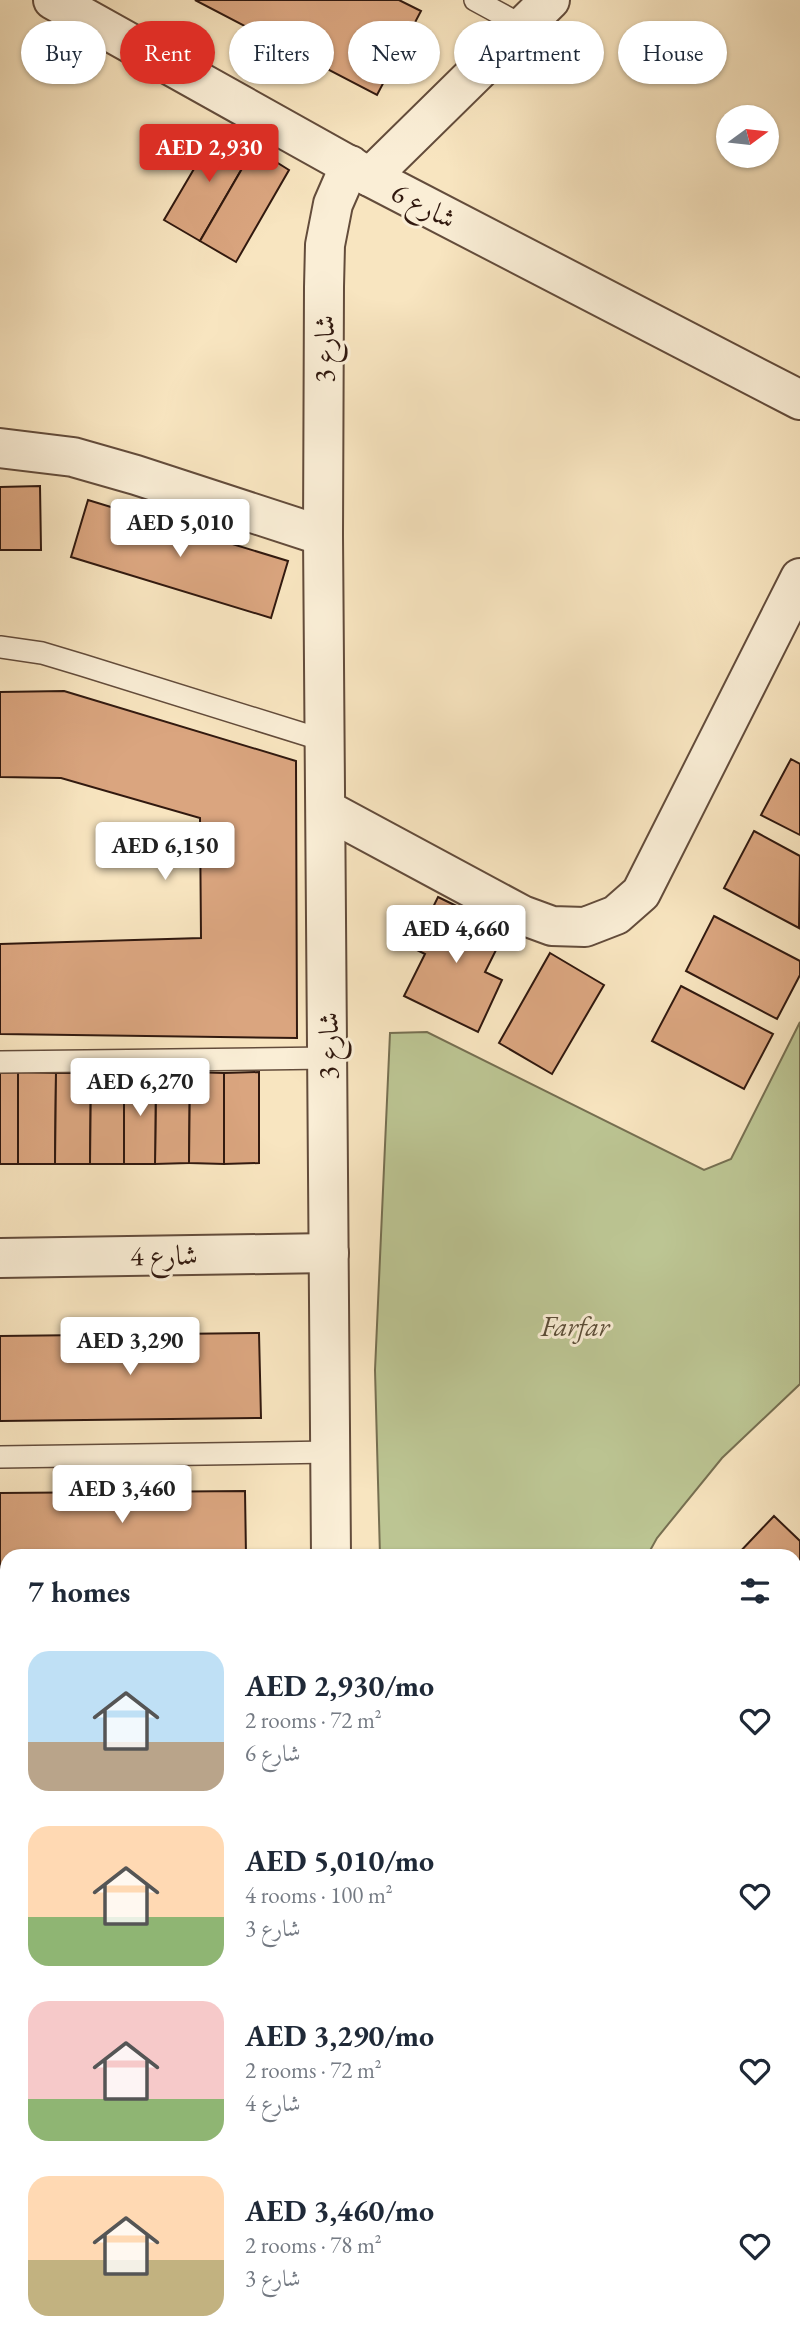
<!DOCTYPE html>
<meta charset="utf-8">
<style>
body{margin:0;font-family:"EB Garamond",Amiri,serif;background:#f2f2f3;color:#1f2937;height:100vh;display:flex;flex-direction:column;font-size:26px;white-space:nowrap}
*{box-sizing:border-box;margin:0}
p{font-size:23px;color:#747a83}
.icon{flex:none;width:38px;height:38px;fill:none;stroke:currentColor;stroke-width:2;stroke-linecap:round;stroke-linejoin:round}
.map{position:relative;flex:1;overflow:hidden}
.sheet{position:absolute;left:0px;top:1549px;width:802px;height:800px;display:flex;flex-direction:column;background:#fff;border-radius:21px 21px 0 0;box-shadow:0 2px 5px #0004}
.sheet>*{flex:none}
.hud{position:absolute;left:21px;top:21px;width:760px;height:63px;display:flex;gap:14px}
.needle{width:46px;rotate:75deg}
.controls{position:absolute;left:716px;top:105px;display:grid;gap:14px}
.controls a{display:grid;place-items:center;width:63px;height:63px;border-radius:50%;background:#fff;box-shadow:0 2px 5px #0004;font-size:35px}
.price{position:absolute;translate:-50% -60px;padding:0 16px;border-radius:7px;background:#fff;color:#222;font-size:23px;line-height:46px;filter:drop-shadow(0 2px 4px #0008)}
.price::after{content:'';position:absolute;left:50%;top:42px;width:21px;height:16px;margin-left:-10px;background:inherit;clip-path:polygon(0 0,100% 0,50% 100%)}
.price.on{background:#d93025;color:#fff}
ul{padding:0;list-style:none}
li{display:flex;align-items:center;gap:21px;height:175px;padding:0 28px}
li span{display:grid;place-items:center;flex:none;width:196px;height:140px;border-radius:21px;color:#555}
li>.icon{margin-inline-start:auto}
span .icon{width:84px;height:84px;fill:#fffc;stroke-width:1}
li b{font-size:30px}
h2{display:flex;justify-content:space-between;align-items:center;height:84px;padding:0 28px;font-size:30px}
.tag{padding:0 24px;border-radius:32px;background:#fff;box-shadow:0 2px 5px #0004;font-size:24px;line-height:63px}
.tag.on{background:#d93025;color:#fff}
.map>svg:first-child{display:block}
</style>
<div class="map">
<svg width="800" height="2347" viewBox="0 0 800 2347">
<rect width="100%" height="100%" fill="#f8e5c0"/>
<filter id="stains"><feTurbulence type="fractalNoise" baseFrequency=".00286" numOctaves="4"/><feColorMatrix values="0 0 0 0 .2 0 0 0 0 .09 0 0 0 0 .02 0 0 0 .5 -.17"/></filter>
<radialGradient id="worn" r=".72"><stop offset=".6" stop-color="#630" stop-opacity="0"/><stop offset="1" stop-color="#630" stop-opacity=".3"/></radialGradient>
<polygon fill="#bcc593" stroke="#766f51" stroke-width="2" points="800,1022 800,1384 722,1458 657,1538 647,1556 380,1556 375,1370 390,1033 427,1032 704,1170 731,1159"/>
<g fill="#daa57f" stroke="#31190f" stroke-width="2">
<polygon points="195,0 399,0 421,11 377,95"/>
<polygon points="218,128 254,148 200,241 164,220"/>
<polygon points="254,148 289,170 236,262 200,241"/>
<polygon points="40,486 41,550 0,550 0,487"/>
<polygon points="88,500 288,561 271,618 71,557"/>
<polygon points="64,691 296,761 297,1038 0,1034 0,944 201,938 200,818 61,778 0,777 0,692"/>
<polygon points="791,759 800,764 800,835 761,815"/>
<polygon points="754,831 800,856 799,928 724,888"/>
<polygon points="438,897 506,930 485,972 502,980 478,1032 404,996 425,954 413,948"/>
<polygon points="714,916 800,961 800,975 777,1019 686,971"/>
<polygon points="550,953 604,985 552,1074 499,1043"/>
<polygon points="681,986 773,1034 744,1089 652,1041"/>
<polygon points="18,1072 18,1164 0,1164 0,1073"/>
<polygon points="18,1072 56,1073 55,1164 18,1164"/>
<polygon points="190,1072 189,1163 155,1164 156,1073"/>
<polygon points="190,1072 224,1073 224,1164 189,1163"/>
<polygon points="259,1072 259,1163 224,1164 224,1073"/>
<polygon points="56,1073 91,1073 90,1164 55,1164"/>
<polygon points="91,1073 124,1073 124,1164 90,1164"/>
<polygon points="124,1073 156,1073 155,1164 124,1164"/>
<polygon points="259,1333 261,1418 0,1421 0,1336"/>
<polygon points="245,1491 246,1556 7,1556 7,1583 0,1584 0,1493"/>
<polygon points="774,1516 800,1541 800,1619 794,1625 794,1556 736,1556"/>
<rect x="0" y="1803" width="7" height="78"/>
<polygon points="118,2342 207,2342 207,2347 119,2347"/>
</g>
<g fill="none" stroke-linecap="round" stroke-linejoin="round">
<g stroke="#634c3b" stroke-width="24">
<g id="service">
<polyline points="475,0 523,26"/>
<polyline points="0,647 42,653 82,665 326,741"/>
<polyline points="0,1062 328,1058"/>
<polyline points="0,1457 331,1452"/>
<polyline points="0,1747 7,1746"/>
<polyline points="794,1943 800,1944"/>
<polyline points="517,2342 517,2347"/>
</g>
</g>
<g stroke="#634c3b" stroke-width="42">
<g id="minor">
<polyline points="53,0 370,177 800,400"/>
<polyline points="370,177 550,0"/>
<polyline points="0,448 73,457 136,475 323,536"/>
<polyline points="327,810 522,915 552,926 585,927 616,915 641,893 800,578"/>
<polyline points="0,1258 329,1253"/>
<polyline points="331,1556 323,536 324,287 325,245 333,204 350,165"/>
<polyline points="794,1775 800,1761"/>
<polyline points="0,1944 7,1944"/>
<polyline points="0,2002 7,1990"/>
<polyline points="775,2342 775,2347"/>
</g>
</g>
<g stroke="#634c3b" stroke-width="42">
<g id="tertiary">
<polyline points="0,2077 7,2094"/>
<polyline points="28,2342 28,2347"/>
</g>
</g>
<use href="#service" stroke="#faeed6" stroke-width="21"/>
<use href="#minor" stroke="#faeed6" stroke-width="38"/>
<use href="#tertiary" stroke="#faeed6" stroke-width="38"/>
</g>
<g text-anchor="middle" stroke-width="6" stroke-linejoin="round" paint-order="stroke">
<g font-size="28" fill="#31190f" stroke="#faeed6">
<text transform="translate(424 205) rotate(27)" y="10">شارع 6</text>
<text transform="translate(324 349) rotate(-90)" y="10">شارع 3</text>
<text transform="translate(328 1046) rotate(-90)" y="10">شارع 3</text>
<text transform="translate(164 1255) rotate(-1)" y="10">شارع 4</text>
</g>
<g font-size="28" font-style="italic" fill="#5b4d37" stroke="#faeed6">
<text x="575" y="1336">Farfar</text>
</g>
</g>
<rect width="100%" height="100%" filter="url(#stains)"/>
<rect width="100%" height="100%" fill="url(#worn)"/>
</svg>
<div class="controls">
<a><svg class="needle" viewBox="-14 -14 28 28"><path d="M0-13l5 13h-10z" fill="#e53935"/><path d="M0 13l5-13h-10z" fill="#747a83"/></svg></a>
</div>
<b class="price on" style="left:209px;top:184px">AED 2,930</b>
<b class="price" style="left:180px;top:559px">AED 5,010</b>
<b class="price" style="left:165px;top:882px">AED 6,150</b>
<b class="price" style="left:456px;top:965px">AED 4,660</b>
<b class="price" style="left:140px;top:1118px">AED 6,270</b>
<b class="price" style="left:130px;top:1377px">AED 3,290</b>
<b class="price" style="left:122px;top:1525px">AED 3,460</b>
<div class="hud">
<a class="tag">Buy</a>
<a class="tag on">Rent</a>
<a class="tag">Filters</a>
<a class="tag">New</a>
<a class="tag">Apartment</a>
<a class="tag">House</a>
</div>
<section class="sheet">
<h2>7 homes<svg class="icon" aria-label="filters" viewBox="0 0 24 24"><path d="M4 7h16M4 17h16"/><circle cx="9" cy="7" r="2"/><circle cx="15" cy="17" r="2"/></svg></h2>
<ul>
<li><span style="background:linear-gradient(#bfe0f5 65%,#b9a48a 0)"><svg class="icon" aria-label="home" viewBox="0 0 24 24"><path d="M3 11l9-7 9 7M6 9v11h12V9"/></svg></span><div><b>AED 2,930/mo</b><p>2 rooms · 72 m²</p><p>شارع 6</p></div><svg class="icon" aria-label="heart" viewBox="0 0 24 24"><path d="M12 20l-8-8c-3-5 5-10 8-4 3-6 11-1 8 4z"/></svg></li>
<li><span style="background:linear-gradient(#ffd9b3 65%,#8fb573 0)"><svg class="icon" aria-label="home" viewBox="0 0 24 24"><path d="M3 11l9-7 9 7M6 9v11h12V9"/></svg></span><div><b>AED 5,010/mo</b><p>4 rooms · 100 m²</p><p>شارع 3</p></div><svg class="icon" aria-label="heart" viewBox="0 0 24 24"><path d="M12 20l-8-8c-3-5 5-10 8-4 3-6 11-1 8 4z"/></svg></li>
<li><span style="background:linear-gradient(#f6c9c9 70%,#8fb573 0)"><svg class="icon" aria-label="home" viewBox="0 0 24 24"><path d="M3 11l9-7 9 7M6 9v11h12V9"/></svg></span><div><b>AED 3,290/mo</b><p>2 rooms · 72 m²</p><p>شارع 4</p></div><svg class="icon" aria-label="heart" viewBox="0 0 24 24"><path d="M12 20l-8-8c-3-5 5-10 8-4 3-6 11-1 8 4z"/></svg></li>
<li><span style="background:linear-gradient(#ffd9b3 60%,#c2b280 0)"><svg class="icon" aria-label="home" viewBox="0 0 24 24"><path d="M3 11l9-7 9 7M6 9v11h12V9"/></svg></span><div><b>AED 3,460/mo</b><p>2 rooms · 78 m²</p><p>شارع 3</p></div><svg class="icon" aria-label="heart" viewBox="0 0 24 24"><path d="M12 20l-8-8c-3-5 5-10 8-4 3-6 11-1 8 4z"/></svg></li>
</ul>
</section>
</div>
